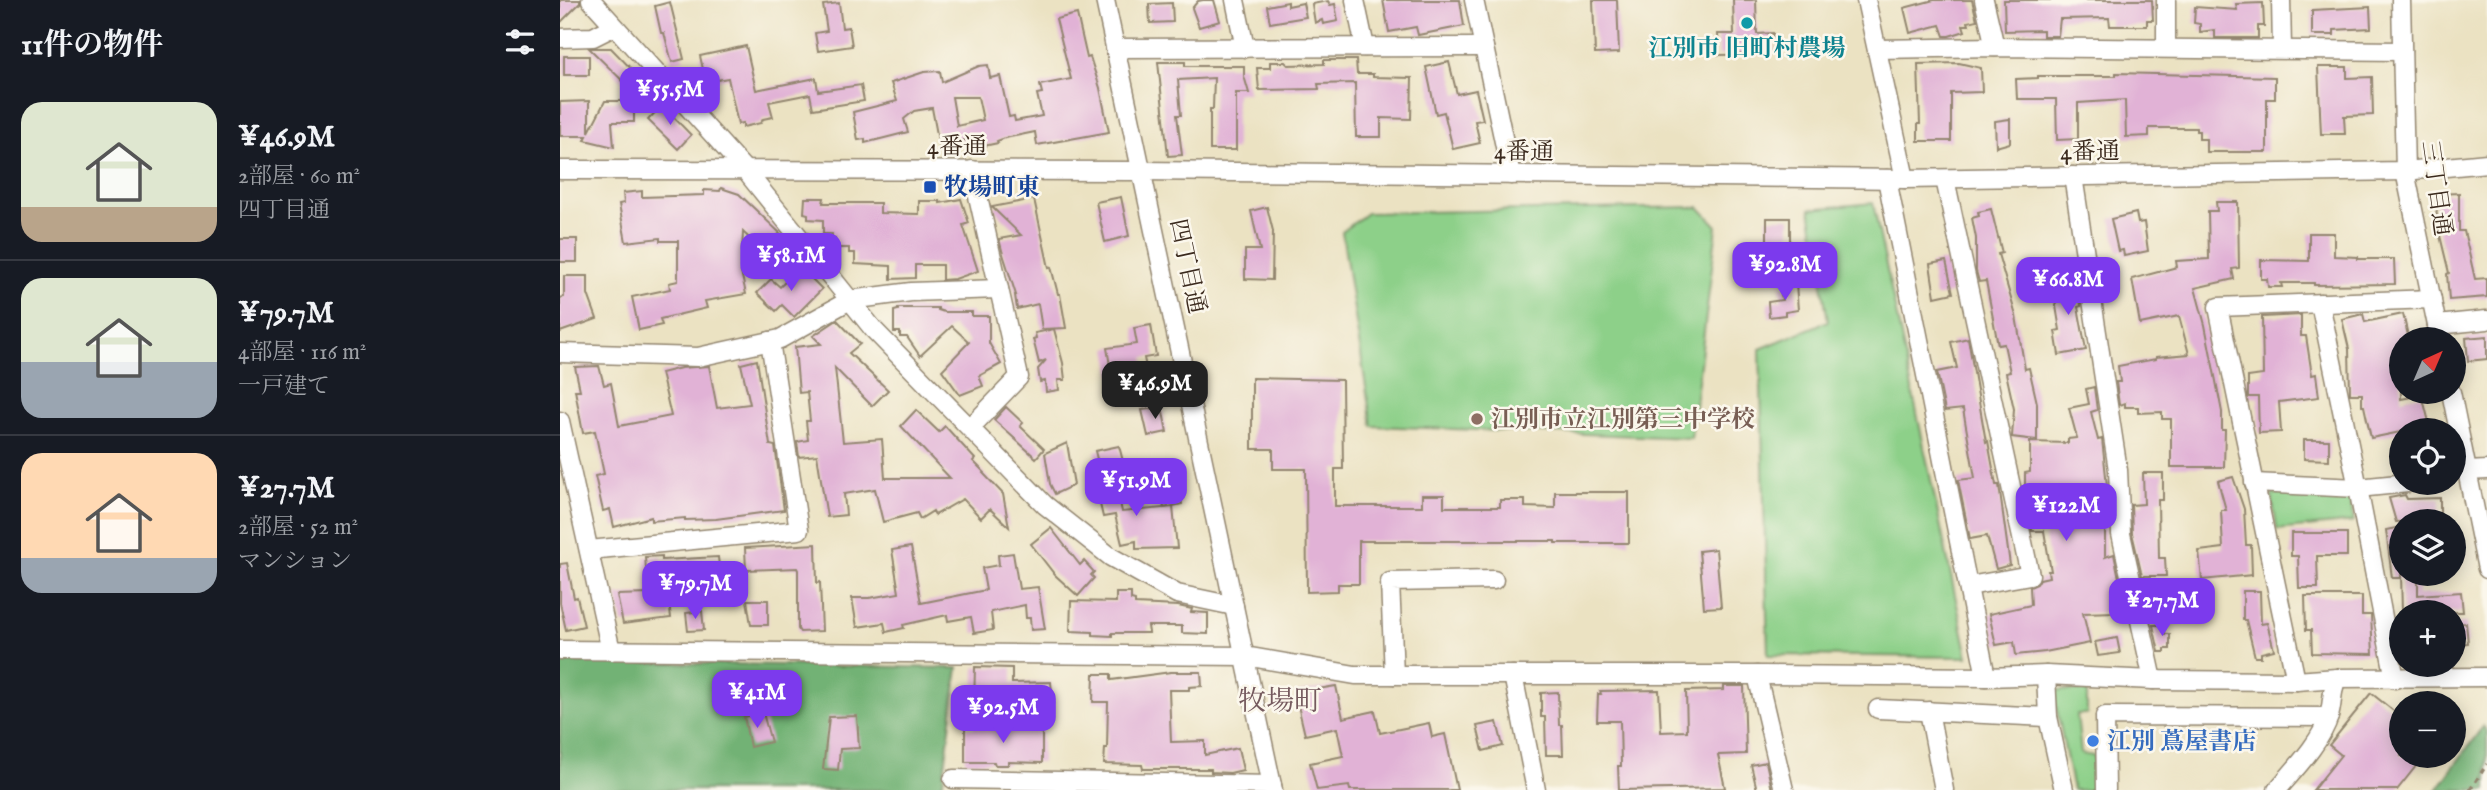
<!DOCTYPE html>
<html lang="ja">
<meta charset="utf-8">
<style>
body{margin:0;font-family:"IM FELL English","Noto Serif JP",serif;background:#20242c;color:#f1f3f6;height:100vh;display:flex;flex-direction:column;font-size:26px;white-space:nowrap}
*{box-sizing:border-box;margin:0}
p{font-size:23px;color:#9ea1a6}
.icon{flex:none;width:38px;height:38px;fill:none;stroke:currentColor;stroke-width:2;stroke-linecap:round;stroke-linejoin:round}
.map{position:relative;flex:1;overflow:hidden}
.panel{display:flex;flex-direction:column;background:#171b24;width:560px}
.panel>*{flex:none}
.needle{width:46px;rotate:44deg}
.buttons{position:absolute;left:1829px;top:327px;display:grid;gap:14px}
.buttons a{display:grid;place-items:center;width:77px;height:77px;border-radius:50%;background:#171b24;box-shadow:0 4px 18px #0003;font-size:35px}
.price{position:absolute;translate:-50% -60px;padding:0 16px;border-radius:14px;background:#7c3aed;color:#fff;font-size:23px;line-height:46px;filter:drop-shadow(0 2px 4px #0008)}
.price::after{content:'';position:absolute;left:50%;top:42px;width:21px;height:16px;margin-left:-10px;background:inherit;clip-path:polygon(0 0,100% 0,50% 100%)}
.price.active{background:#222;color:#fff}
ul{padding:0;list-style:none}
li{display:flex;align-items:center;gap:21px;height:175px;padding:0 21px}
li+li{border-top:2px solid #363941}
li span{display:grid;place-items:center;flex:none;width:196px;height:140px;border-radius:21px;color:#555}
li>.icon{margin-inline-start:auto}
span .icon{width:84px;height:84px;fill:#fffc;stroke-width:1}
li b{font-size:30px}
h2{display:flex;justify-content:space-between;align-items:center;height:84px;padding:0 21px;font-size:30px}
main{display:flex;flex:1;min-height:0}
.map>svg:first-child{display:block}
</style>
<main>
<section class="panel">
<h2>11件の物件<svg class="icon" aria-label="filters" viewBox="0 0 24 24"><path d="M4 7h16M4 17h16"/><circle cx="9" cy="7" r="2"/><circle cx="15" cy="17" r="2"/></svg></h2>
<ul>
<li><span style="background:linear-gradient(#dfe7d0 75%,#b9a48a 0)"><svg class="icon" aria-label="home" viewBox="0 0 24 24"><path d="M3 11l9-7 9 7M6 9v11h12V9"/></svg></span><div><b>¥46.9M</b><p>2部屋 · 60 m²</p><p>四丁目通</p></div></li>
<li><span style="background:linear-gradient(#dfe7d0 60%,#9aa5b1 0)"><svg class="icon" aria-label="home" viewBox="0 0 24 24"><path d="M3 11l9-7 9 7M6 9v11h12V9"/></svg></span><div><b>¥79.7M</b><p>4部屋 · 116 m²</p><p>一戸建て</p></div></li>
<li><span style="background:linear-gradient(#ffd9b3 75%,#9aa5b1 0)"><svg class="icon" aria-label="home" viewBox="0 0 24 24"><path d="M3 11l9-7 9 7M6 9v11h12V9"/></svg></span><div><b>¥27.7M</b><p>2部屋 · 52 m²</p><p>マンション</p></div></li>
</ul>
</section>
<div class="map">
<svg width="1927" height="790" viewBox="0 0 1927 790">
<rect width="100%" height="100%" fill="#fbf7ec"/>
<filter id="ink" filterUnits="userSpaceOnUse"><feTurbulence type="fractalNoise" baseFrequency=".0143" numOctaves="2"/><feDisplacementMap in="SourceGraphic" scale="14" xChannelSelector="R" yChannelSelector="G"/><feConvolveMatrix kernelMatrix="1 2 1 2 8 2 1 2 1" color-interpolation-filters="sRGB"/></filter>
<filter id="wash" filterUnits="userSpaceOnUse"><feTurbulence type="fractalNoise" baseFrequency=".00686" numOctaves="4" result="noise"/><feDisplacementMap in="SourceGraphic" scale="28" xChannelSelector="R" yChannelSelector="G"/><feGaussianBlur stdDeviation="1.57" result="paint"/><feColorMatrix in="noise" values="0 0 0 0 0 0 0 0 0 0 0 0 0 0 0 0 0 1.4 0 .05"/><feComposite in="paint" operator="in"/></filter>
<g filter="url(#wash)">
<rect width="100%" height="100%" fill="#ebe2c2"/>
<g fill="#8dd089" stroke="#647d54" stroke-width="2">
<polygon points="1313,203 1408,657 1208,655 1200,349 1268,321 1250,209"/>
<polygon points="1139,207 1157,226 1131,438 812,426 782,232 807,213"/>
<polygon points="1716,491 1789,493 1794,522 1717,530 1712,496"/>
<polygon points="1493,690 1527,691 1527,714 1517,714 1521,754 1534,756 1534,790 1513,790"/>
</g>
<g fill="#72b275" stroke="#566e4a" stroke-width="2">
<polygon points="0,661 398,668 382,789 389,790 0,790"/>
<polygon points="1923,726 1927,732 1927,790 1877,790"/>
</g>
<g id="blocks">
<g fill="#e1b2d6" fill-rule="evenodd">
<polygon points="0,0 20,0 20,3 0,23"/>
<polygon points="643,0 654,0 660,21 639,27 632,8 638,1"/>
<polygon points="823,0 900,0 904,26 858,35 856,27 829,32"/>
<polygon points="1033,0 1057,0 1059,53 1035,54"/>
<polygon points="1173,0 1196,0 1197,34 1213,33 1214,54 1159,55 1158,34 1174,34"/>
<polygon points="1374,0 1412,0 1417,20 1408,22 1409,25 1403,25 1405,31 1389,36 1384,36 1380,25 1350,33 1344,8"/>
<polygon points="1444,0 1592,0 1593,20 1587,20 1587,26 1550,26 1549,18 1500,19 1498,36 1483,36 1483,30 1445,31"/>
<polygon points="768,1 770,5 775,4 778,21 763,24 762,20 755,23 752,4"/>
<polygon points="110,2 124,59 112,62 104,33 101,33 95,6"/>
<polygon points="728,2 728,6 743,3 746,17 710,23 707,6"/>
<polygon points="279,3 282,28 289,27 292,46 258,51 255,33 267,31 263,5"/>
<polygon points="612,3 613,22 590,23 589,4"/>
<polygon points="1703,3 1704,26 1698,26 1698,38 1655,38 1655,30 1640,32 1640,24 1634,23 1635,7 1677,10 1676,4"/>
<polygon points="1810,7 1811,28 1774,30 1774,35 1752,35 1752,10"/>
<path d="M517,14L527,58L530,57L540,88L549,132L477,145L475,132L445,138L437,141L438,143L414,148L412,139L379,145L372,108L354,111L344,119L348,132L305,143V139L298,140L293,112L337,101L331,83L364,72L380,71L382,82L419,66L428,65L430,78L440,76L449,117L454,116L455,121L482,116L477,94L482,93L480,85L511,79L496,19ZM392,97H418L423,120L397,126Z"/>
<polygon points="186,46 196,90 256,78 258,91 301,85 304,101 253,109 250,94 209,102 213,117 203,119 201,123 183,127 183,123 178,124 168,78 146,82 140,56"/>
<polygon points="29,48 51,48 83,81 73,91"/>
<rect x="4" y="56" width="25" height="19"/>
<polygon points="764,60 796,60 797,74 813,74 813,77 852,78 851,119 821,118 821,137 796,137 795,83 758,84 759,89 699,90 697,68 710,68 710,62 725,62 728,65 764,64"/>
<polygon points="598,62 625,62 625,66 684,66 684,76 689,93 676,93 676,150 650,150 650,109 653,109 654,78 618,80 621,115 617,115 622,155 608,156"/>
<polygon points="889,62 897,94 916,90 923,120 915,121 920,143 893,149 884,112 876,114 866,67"/>
<polygon points="1399,63 1421,68 1422,92 1391,93 1391,141 1358,141 1358,124 1360,124 1358,64"/>
<polygon points="1758,67 1787,67 1787,78 1812,77 1813,115 1784,116 1785,134 1761,134"/>
<polygon points="1556,73 1715,77 1715,99 1707,99 1707,152 1646,152 1646,139 1639,139 1639,131 1636,131 1636,128 1589,128 1589,136 1566,137 1565,100 1518,103 1518,139 1497,140 1496,99 1457,99 1456,79 1478,78 1478,76 1556,76"/>
<polygon points="29,101 29,132 45,101 74,101 74,122 52,122 54,147 25,140 27,136 0,136 0,102"/>
<polygon points="102,105 131,135 118,149 88,120"/>
<polygon points="1450,119 1450,143 1436,147 1435,121"/>
<polygon points="161,188 179,194 220,233 216,237 223,244 210,258 183,232 181,272 186,294 145,301 147,308 100,319 102,325 79,330 72,297 110,289 109,283 118,281 118,241 100,241 100,238 66,242 59,204 64,203 63,193 82,191 82,197 144,195 144,190 160,191"/>
<polygon points="1899,193 1899,231 1904,231 1915,279 1927,278 1927,297 1889,300 1887,274 1889,273 1877,223 1876,194"/>
<polygon points="561,197 569,236 545,242 536,202"/>
<polygon points="245,198 264,198 263,203 320,203 320,213 359,214 359,201 380,201 380,203 401,199 409,223 403,225 418,271 395,279 382,280 382,265 355,265 355,278 331,279 331,266 295,264 295,253 289,253 289,248 275,248 275,238 272,238 272,234 263,234 263,220 248,219 248,214 244,213"/>
<polygon points="474,199 489,268 491,267 498,294 500,294 506,328 482,329 478,304 457,309 455,295 456,295 443,254 439,239 461,235 432,207"/>
<polygon points="1656,202 1678,202 1679,268 1672,269 1674,279 1635,288 1645,325 1662,412 1662,430 1665,430 1664,467 1611,467 1611,419 1602,419 1602,412 1578,413 1578,407 1565,407 1565,403 1559,405 1556,382 1560,382 1558,366 1596,359 1596,357 1629,354 1619,316 1580,324 1572,279 1617,267 1616,261 1649,259 1648,211 1657,211"/>
<polygon points="707,207 713,231 712,280 685,279 685,250 700,250 691,211"/>
<polygon points="1431,209 1442,253 1438,254 1456,316 1465,369 1469,368 1477,403 1477,440 1452,437 1454,409 1446,373 1450,372 1444,344 1438,345 1426,281 1419,282 1416,271 1416,238 1412,218 1419,216 1418,212"/>
<polygon points="1576,213 1578,223 1584,222 1588,251 1564,256 1563,250 1558,251 1551,219"/>
<rect x="1207" y="218" width="23" height="27"/>
<polygon points="1749,233 1774,233 1774,256 1798,257 1798,259 1834,259 1835,284 1754,285 1754,283 1721,283 1722,287 1708,287 1707,279 1701,279 1701,260 1749,261"/>
<rect x="0" y="239" width="17" height="23"/>
<polygon points="1386,261 1393,293 1375,297 1370,264"/>
<polygon points="240,267 262,289 234,317 222,305 216,311 197,293 211,279 220,287"/>
<polygon points="4,276 28,276 28,294 37,319 0,332 0,298 4,297"/>
<polygon points="1512,279 1514,294 1519,292 1521,306 1518,307 1526,350 1499,355 1495,331 1500,330 1495,300 1491,301 1488,283"/>
<polygon points="1236,284 1238,310 1225,312 1225,315 1209,317 1208,302 1222,300 1220,286"/>
<polygon points="338,308 378,308 378,310 384,312 412,312 412,316 429,316 429,343 441,364 419,376 423,386 400,395 382,370 409,342 392,326 360,356 347,337 340,337 340,332 334,332 334,311 338,310"/>
<polygon points="1803,314 1805,322 1843,314 1849,340 1841,340 1841,399 1862,395 1870,426 1811,438 1804,406 1802,406 1802,394 1790,394 1789,349 1782,319"/>
<polygon points="1741,315 1741,336 1746,336 1752,375 1756,374 1759,397 1719,402 1721,432 1699,433 1698,397 1688,397 1688,377 1703,375 1702,317"/>
<polygon points="277,320 300,344 289,353 328,390 312,406 275,368 283,442 322,439 325,478 390,478 341,426 356,410 379,432 385,426 415,459 413,461 424,472 423,473 443,494 449,527 430,509 421,518 403,499 375,515 373,511 360,519 357,513 323,522 315,489 284,494 286,515 267,517 257,455 239,457 237,442 248,440 246,421 250,421 247,392 239,393 235,347 261,344 253,336"/>
<polygon points="591,325 596,356 584,358 587,372 552,377 547,348 577,344 574,328"/>
<polygon points="494,329 503,363 505,380 498,380 499,390 486,392 485,381 480,382 478,369 486,360 479,363 473,339 476,338 475,333"/>
<polygon points="1927,336 1927,359 1908,361 1906,338"/>
<polygon points="1408,338 1426,442 1428,441 1436,485 1439,485 1450,565 1436,569 1427,536 1410,539 1398,480 1415,478 1403,409 1385,411 1377,372 1397,368 1391,342"/>
<polygon points="197,360 210,445 215,446 224,510 156,519 125,520 125,518 91,521 91,517 54,527 50,509 43,511 35,476 44,474 35,431 23,433 15,390 20,390 15,367 39,366 44,385 51,383 59,426 111,416 101,373 121,368 149,366 157,408 190,404 181,364"/>
<polygon points="692,378 782,380 783,469 775,469 775,506 862,506 862,495 884,495 884,507 940,507 940,500 965,500 965,507 995,508 995,492 1069,492 1069,543 995,543 995,541 799,541 799,584 778,584 778,591 747,592 746,469 713,469 713,449 692,449"/>
<polygon points="1534,387 1537,410 1531,412 1538,440 1542,439 1547,486 1549,516 1545,516 1545,557 1554,554 1560,583 1556,584 1556,612 1523,613 1530,643 1485,652 1456,655 1454,642 1436,645 1429,614 1471,605 1470,587 1477,584 1480,579 1489,577 1488,571 1491,571 1484,531 1472,531 1470,492 1465,492 1465,473 1470,472 1470,442 1508,443 1508,439 1517,438 1509,408 1529,404 1526,389"/>
<polygon points="446,407 463,423 460,426 484,449 476,458 434,420"/>
<polygon points="602,407 607,432 588,436 582,410"/>
<polygon points="1744,440 1769,440 1769,460 1744,459"/>
<polygon points="507,443 514,485 495,494 490,484 485,453"/>
<polygon points="559,446 564,465 540,471 535,451"/>
<polygon points="553,470 562,512 613,507 617,548 576,549 576,541 562,544 555,515 543,517 533,474"/>
<polygon points="1583,473 1603,473 1603,500 1598,500 1599,558 1605,558 1606,576 1582,576 1572,533 1571,505 1584,504"/>
<polygon points="616,475 622,504 604,508 598,479"/>
<polygon points="1673,477 1684,509 1686,545 1691,545 1692,575 1642,580 1639,551 1663,548 1661,510 1666,510 1658,481"/>
<polygon points="1845,495 1847,499 1880,498 1880,521 1836,522 1829,498"/>
<polygon points="1841,527 1841,578 1832,578 1826,530"/>
<polygon points="491,528 520,565 524,561 534,572 531,575 534,578 518,596 495,575 471,544"/>
<polygon points="1731,533 1787,533 1787,556 1757,556 1758,588 1739,588 1738,556 1731,556"/>
<polygon points="256,544 257,583 260,582 262,631 240,632 238,629 238,570 237,568 186,570 185,548"/>
<polygon points="351,547 361,603 426,590 422,568 439,565 438,555 453,553 459,589 478,587 485,629 471,630 470,618 466,618 465,605 431,612 433,630 414,633 411,617 388,621 387,615 343,625 344,628 326,632 324,623 297,627 292,598 309,598 339,593 332,550"/>
<polygon points="1156,549 1161,607 1144,608 1139,551"/>
<polygon points="102,556 102,560 158,557 160,575 103,576 104,602 109,602 111,618 63,624 57,595 88,594 85,557"/>
<polygon points="7,563 14,598 17,597 24,626 6,630 0,603 0,564"/>
<polygon points="1841,574 1858,574 1858,595 1901,592 1903,612 1842,612"/>
<polygon points="1683,591 1700,591 1701,624 1707,623 1714,650 1701,653 1701,657 1695,657 1686,620 1683,620"/>
<polygon points="556,593 571,593 571,600 575,601 575,604 618,606 632,609 631,612 648,613 648,634 622,633 622,626 588,626 589,633 552,633 552,636 533,635 533,632 510,631 511,601 556,602"/>
<polygon points="1745,596 1802,596 1802,615 1811,615 1813,654 1752,653 1751,630 1746,630"/>
<polygon points="187,600 208,600 208,625 191,625"/>
<polygon points="142,611 144,630 128,631 126,613"/>
<polygon points="1906,623 1908,643 1894,645 1894,624"/>
<polygon points="1593,625 1605,625 1605,634 1610,634 1610,649 1605,649 1605,652 1599,652"/>
<polygon points="1557,638 1560,653 1538,656 1535,642"/>
<polygon points="415,667 452,668 452,683 491,682 493,703 414,705"/>
<polygon points="611,672 641,672 642,686 629,687 629,690 609,690 611,742 645,741 645,755 678,748 683,770 670,773 651,772 651,769 583,769 582,765 544,764 545,748 547,748 548,702 533,702 534,674 551,674 551,680"/>
<polygon points="213,681 214,696 195,697 194,682"/>
<polygon points="776,686 783,718 815,711 820,733 869,723 872,737 885,734 897,790 790,790 789,786 757,790 750,763 783,756 777,728 745,735 735,693"/>
<polygon points="1164,686 1184,686 1186,754 1158,755 1165,788 1059,790 1058,766 1061,766 1060,721 1037,721 1038,694 1041,694 1040,691 1099,690 1101,732 1127,731 1126,691 1164,690"/>
<polygon points="998,692 999,725 1002,725 1003,755 986,755 985,717 981,717 981,693"/>
<polygon points="1811,693 1841,717 1841,756 1864,756 1837,790 1753,790 1781,755 1769,745"/>
<polygon points="203,713 211,742 190,747 184,717"/>
<polygon points="297,716 299,748 280,749 278,770 263,769 269,717"/>
<polygon points="937,722 943,746 923,751 917,726"/>
<polygon points="414,726 482,729 482,763 448,762 448,765 435,765 434,762 405,762 405,728 414,728"/>
<polygon points="1206,762 1212,790 1197,790 1191,765"/>
</g>
</g>
</g>
<g filter="url(#ink)">
<use href="#blocks" fill-opacity="0" stroke="#938670" stroke-width="2"/>
<g fill="none" stroke-linecap="round" stroke-linejoin="round">
<g stroke="#938670" stroke-width="21">
<g id="minor">
<polyline points="31,0 185,170 314,330 485,505 551,557 617,594 674,606"/>
<polyline points="545,0 713,790"/>
<polyline points="675,0 685,48"/>
<polyline points="795,0 805,47"/>
<polyline points="914,0 951,175"/>
<polyline points="1306,0 1345,179"/>
<polyline points="1424,0 1435,47"/>
<polyline points="1606,0 1606,48"/>
<polyline points="1721,0 1722,49"/>
<polyline points="1841,0 1845,171 1880,340"/>
<polyline points="0,38 33,37 53,27"/>
<polyline points="555,48 924,47"/>
<polyline points="1317,49 1435,47 1842,51"/>
<polyline points="0,170 582,171 1345,179 1845,171 1927,163"/>
<polyline points="1513,176 1558,470 1561,534 1593,680"/>
<polyline points="1327,179 1426,677"/>
<polyline points="1385,179 1470,575 1409,586"/>
<polyline points="1760,303 1798,488 1835,679"/>
<polyline points="1877,325 1927,320"/>
<polyline points="0,353 138,357 220,339 290,300 351,292 439,289"/>
<polyline points="1891,392 1927,569"/>
<polyline points="0,421 51,651"/>
<polyline points="410,428 459,377 412,170"/>
<polyline points="1907,471 1927,470"/>
<polyline points="1694,483 1798,488 1848,483"/>
<polyline points="29,550 239,530 210,341"/>
<polyline points="0,650 685,656 795,675 1203,675 1426,677 1486,675 1593,680 1736,681 1777,678 1927,677"/>
<polyline points="834,675 830,582 934,580"/>
<polyline points="953,675 976,790"/>
<polyline points="1197,675 1224,790"/>
<polyline points="1486,675 1488,717 1504,790"/>
<polyline points="1736,681 1658,307 1872,299"/>
<polyline points="1318,709 1488,717"/>
<polyline points="1369,711 1384,790"/>
<polyline points="393,779 712,785"/>
<polyline points="1546,790 1545,716 1769,717"/>
<path d="M1717,790C1734,770 1762,741 1769,716C1773,703 1771,691 1777,678"/>
</g>
</g>
<polyline stroke="#938670" stroke-width="3.5" stroke-dasharray="5 5" stroke-linecap="butt" points="1910,790 1927,764"/>
<use href="#minor" stroke="#fff" stroke-width="18"/>
</g>
</g>
<circle fill="#0f9aa8" stroke="#fbf7ec" stroke-width="2.5" cx="1187" cy="23" r="7"/>
<rect fill="#1a4fb4" stroke="#fbf7ec" stroke-width="2.5" x="363" y="180" width="14" height="14" rx="3.5"/>
<circle fill="#8d6e63" stroke="#fbf7ec" stroke-width="2.5" cx="917" cy="419" r="7"/>
<circle fill="#3f7fe0" stroke="#fbf7ec" stroke-width="2.5" cx="1533" cy="741" r="7"/>
<g text-anchor="middle" stroke-width="5" stroke-linejoin="round" paint-order="stroke">
<g font-size="24" font-weight="bold" fill="#0d838f" stroke="#fbf7ec">
<text x="1187" y="56">江別市 旧町村農場</text>
</g>
<g font-size="24" fill="#3b2a1e" stroke="#fbf7ec">
<text x="397" y="154">4番通</text>
<text transform="translate(964 151) rotate(1)" y="8">4番通</text>
<text transform="translate(1530 151) rotate(-1)" y="8">4番通</text>
<text transform="translate(1877 188) rotate(82)" y="8">三丁目通</text>
<text transform="translate(628 266) rotate(78)" y="8">四丁目通</text>
</g>
<g font-size="24" font-weight="bold" fill="#164399" stroke="#fbf7ec" text-anchor="start">
<text x="384" y="195">牧場町東</text>
</g>
<g font-size="24" font-weight="bold" fill="#785e54" stroke="#fbf7ec" text-anchor="start">
<text x="931" y="427">江別市立江別第三中学校</text>
</g>
<g font-size="24" font-weight="bold" fill="#366cbe" stroke="#fbf7ec" text-anchor="start">
<text x="1547" y="749">江別 蔦屋書店</text>
</g>
<g font-size="28" fill="#755a5e" stroke="#fbf7ec">
<text x="720" y="710">牧場町</text>
</g>
</g>
</svg>
<div class="buttons">
<a><svg class="needle" viewBox="-14 -14 28 28"><path d="M0-13l5 13h-10z" fill="#e53935"/><path d="M0 13l5-13h-10z" fill="#9ea1a6"/></svg></a>
<a><svg class="icon" aria-label="locate" viewBox="0 0 24 24"><circle cx="12" cy="12" r="6"/><path d="M12 2v4M12 18v4M2 12h4M18 12h4"/></svg></a>
<a><svg class="icon" aria-label="layers" viewBox="0 0 24 24"><path d="M12 4l9 5-9 5-9-5zM3 14l9 5 9-5"/></svg></a>
<a>+</a>
<a>−</a>
</div>
<b class="price" style="left:110px;top:127px">¥55.5M</b>
<b class="price" style="left:231px;top:293px">¥58.1M</b>
<b class="price" style="left:1225px;top:302px">¥92.8M</b>
<b class="price" style="left:1508px;top:317px">¥66.8M</b>
<b class="price active" style="left:595px;top:421px">¥46.9M</b>
<b class="price" style="left:576px;top:518px">¥51.9M</b>
<b class="price" style="left:1506px;top:543px">¥122M</b>
<b class="price" style="left:135px;top:621px">¥79.7M</b>
<b class="price" style="left:1602px;top:638px">¥27.7M</b>
<b class="price" style="left:197px;top:730px">¥41M</b>
<b class="price" style="left:443px;top:745px">¥92.5M</b>
</div>
</main>
